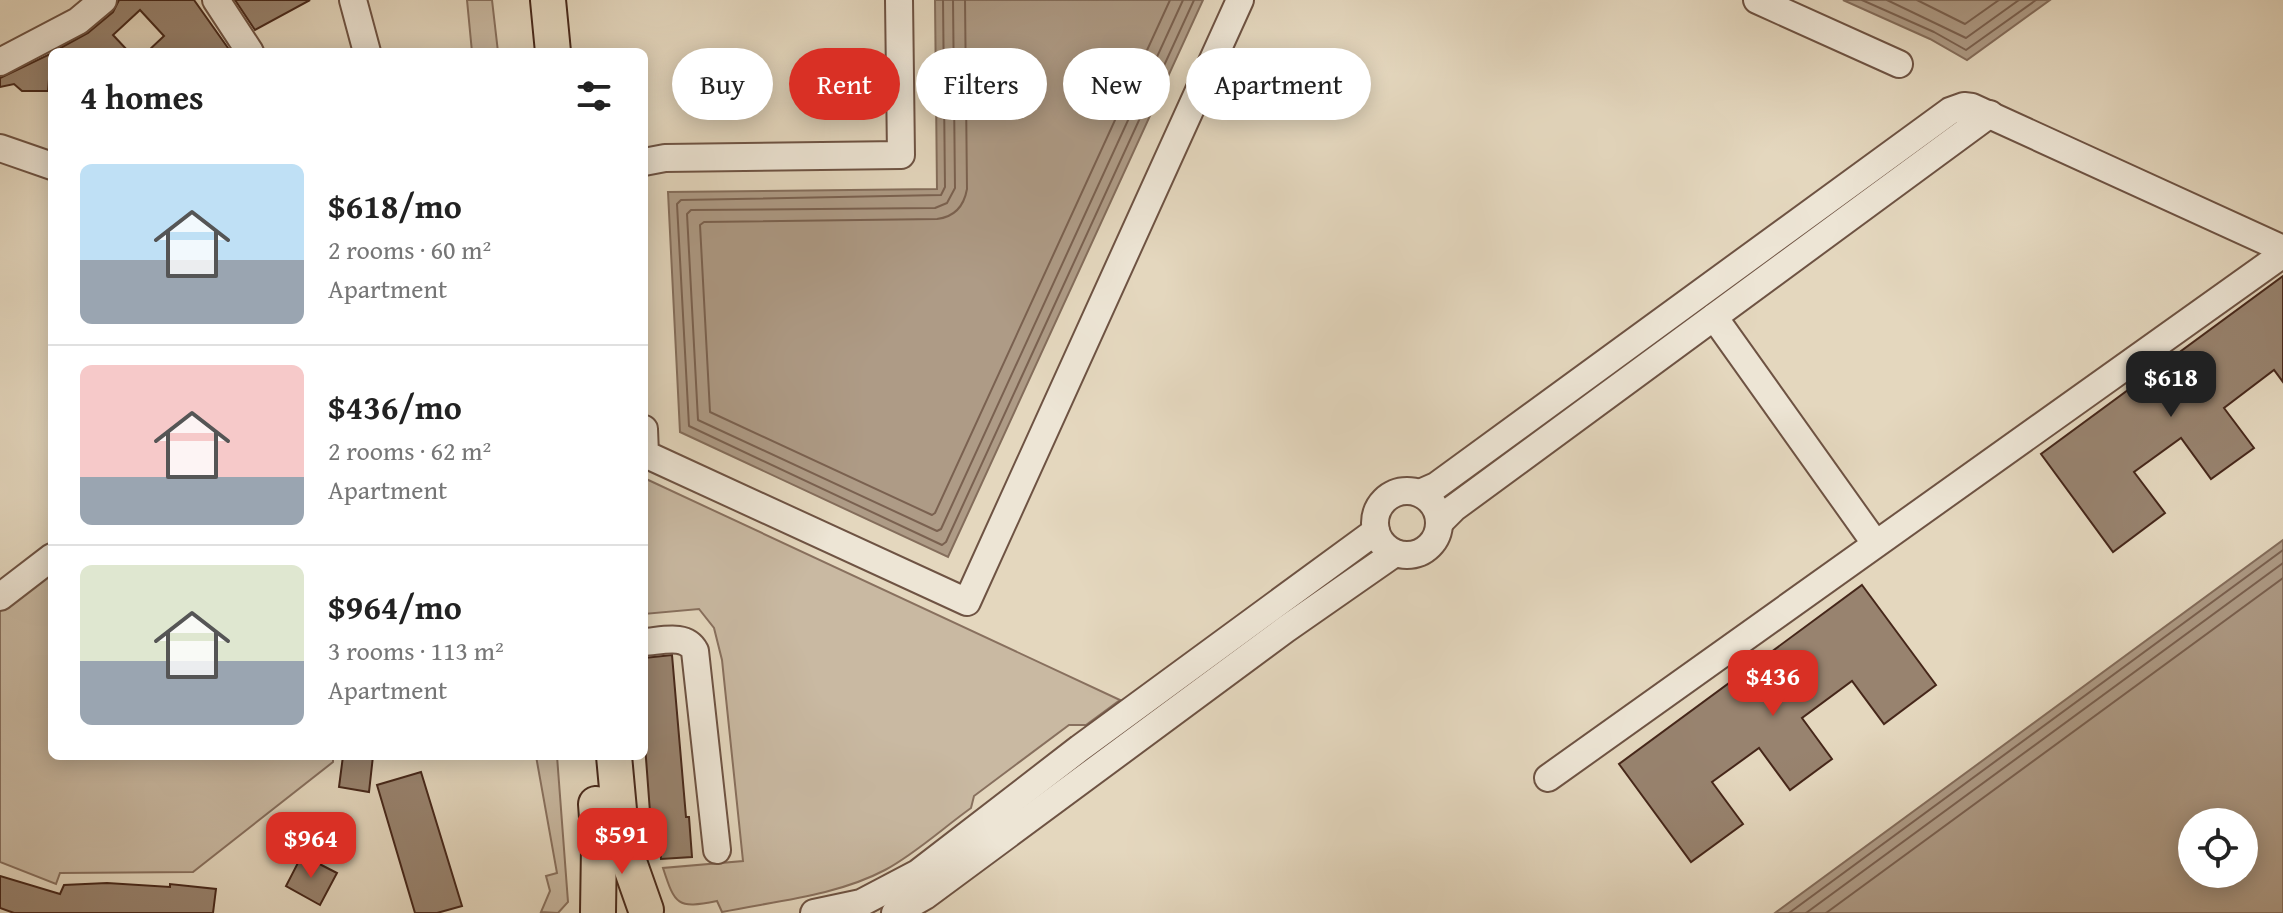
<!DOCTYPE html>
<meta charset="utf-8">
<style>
body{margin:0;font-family:"Gentium Book Plus",serif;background:#f2f2f2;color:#222;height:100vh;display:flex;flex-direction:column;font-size:30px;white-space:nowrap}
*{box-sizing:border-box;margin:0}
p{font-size:26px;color:#767676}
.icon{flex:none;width:44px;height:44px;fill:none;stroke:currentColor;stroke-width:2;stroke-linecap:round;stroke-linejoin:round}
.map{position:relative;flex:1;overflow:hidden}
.details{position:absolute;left:48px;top:48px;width:600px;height:712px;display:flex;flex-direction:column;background:#fff;border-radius:12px;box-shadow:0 4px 20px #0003}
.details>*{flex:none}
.top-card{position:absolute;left:672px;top:48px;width:760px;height:72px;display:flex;gap:16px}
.fabs{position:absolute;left:2178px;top:808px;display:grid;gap:16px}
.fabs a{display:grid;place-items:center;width:80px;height:80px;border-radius:50%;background:#fff;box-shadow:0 4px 20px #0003;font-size:40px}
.price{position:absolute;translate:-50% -68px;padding:0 18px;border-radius:16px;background:#d93025;color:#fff;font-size:26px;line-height:52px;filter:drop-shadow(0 2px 4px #0008)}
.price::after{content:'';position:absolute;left:50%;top:48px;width:24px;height:18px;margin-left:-12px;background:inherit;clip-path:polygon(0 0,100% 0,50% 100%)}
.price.on{background:#222;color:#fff}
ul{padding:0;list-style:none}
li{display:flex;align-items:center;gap:24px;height:200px;padding:0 32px}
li+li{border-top:2px solid #e0e0e0}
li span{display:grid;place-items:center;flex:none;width:224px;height:160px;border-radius:12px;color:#555}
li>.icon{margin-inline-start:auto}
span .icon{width:96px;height:96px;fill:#fffc;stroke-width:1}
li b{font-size:34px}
h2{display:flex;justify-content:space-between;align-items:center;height:96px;padding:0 32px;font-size:34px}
.pill{padding:0 28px;border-radius:36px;background:#fff;box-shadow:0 4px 20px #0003;font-size:28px;line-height:72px}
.pill.on{background:#d93025;color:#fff}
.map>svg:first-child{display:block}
</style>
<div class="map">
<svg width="2283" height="913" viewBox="0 0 2283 913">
<rect width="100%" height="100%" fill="#e4d7be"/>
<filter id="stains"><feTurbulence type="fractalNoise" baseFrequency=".0025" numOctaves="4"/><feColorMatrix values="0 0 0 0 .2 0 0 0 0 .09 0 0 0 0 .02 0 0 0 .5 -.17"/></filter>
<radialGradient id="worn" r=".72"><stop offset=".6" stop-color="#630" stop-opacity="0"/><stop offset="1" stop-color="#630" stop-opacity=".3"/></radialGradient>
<g fill="#c9b9a2" stroke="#88705e" stroke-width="2">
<polygon points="467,0 492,0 498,52 472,52"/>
<path d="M644,478L1120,700L1086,725H1069L974,796L971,808C943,828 915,854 885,870C836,896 775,901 722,912L717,901C677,909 675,905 663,868L743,861L722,660L714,628L699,609L644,614Z"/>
<polygon points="52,571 52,756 333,756 333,762 193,872 60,873 56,884 0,862 0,611"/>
<polygon points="536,756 557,756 568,902 558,913 541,912 550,891 546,876 557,873"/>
</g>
<g fill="#ae9b86" stroke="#846d5b" stroke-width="2" fill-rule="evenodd">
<polygon points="935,0 1203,0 948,557 680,432 668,192 937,189"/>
<polygon points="1843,0 2050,0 1967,60 1930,39"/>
<path d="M2283,540V913H1775ZM2244,822V874H2192V822Z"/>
</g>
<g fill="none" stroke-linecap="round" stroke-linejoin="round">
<g stroke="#7a6150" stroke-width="2">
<polyline points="943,0 945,187 941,195 681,200 677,204 689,426 942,545 946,542 1194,0"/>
<polyline points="953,0 955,188 947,203 935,208 691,210 687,214 698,420 937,531 941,529 1183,0"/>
<path d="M965,0L967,189C964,206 954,217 937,219L704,222L700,225L710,412L932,515L935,513L1170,0"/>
<polyline points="1862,0 1934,32 1966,50 2036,0"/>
<polyline points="1887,0 1966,38 2019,0"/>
<polyline points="1917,0 1965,24 1999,0"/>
<polyline points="1789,913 2283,550"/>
<polyline points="1806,913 2283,563"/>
<polyline points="1826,913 2283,578"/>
</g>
</g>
<g fill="#98836f" stroke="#46271a" stroke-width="2">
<polygon points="119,0 194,0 228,48 223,52 147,52 164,36 140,10 113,35 129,52 53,52 88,33 113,12"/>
<polygon points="235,0 310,0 255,30"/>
<polygon points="52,53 52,77 49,79 48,91 22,91 14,84 0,87 0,78"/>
<polygon points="2283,276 2283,382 2274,370 2224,408 2254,448 2211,479 2181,438 2134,472 2165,513 2113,552 2041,454"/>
<polygon points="1862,585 1936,685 1884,724 1852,681 1802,718 1832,759 1790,790 1759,748 1712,782 1743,824 1691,862 1619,764"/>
<polygon points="672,655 686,817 689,817 692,857 661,859 658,812 650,812 645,745 647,744 644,658"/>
<polygon points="343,756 373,756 369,792 339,787"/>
<polygon points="421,772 462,906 437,913 415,913 377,785"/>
<polygon points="302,855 337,873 320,905 286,886"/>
<polygon points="0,876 60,894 64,885 107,883 170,887 170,884 216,889 213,913 14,913 0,908"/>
</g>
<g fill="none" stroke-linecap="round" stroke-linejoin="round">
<g stroke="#6e5343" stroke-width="30">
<g id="minor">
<polyline points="216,0 250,52"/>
<polyline points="353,0 367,52"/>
<polyline points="1757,0 1899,64"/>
<polyline points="0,62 78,21 103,0"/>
<polyline points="0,148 52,166"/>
<polyline points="644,162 665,158 901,155 899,0"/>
<polyline points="1714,317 1875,543"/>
<polyline points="644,429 645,454 967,602 1240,0"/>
<circle cx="1407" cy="523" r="32"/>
<polyline points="1420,493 1436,486 1950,111 1964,106 1972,107 2283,249"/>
<polyline points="1440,522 1454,508 1990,114"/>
<polyline points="0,597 52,557"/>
<path d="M644,642C661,641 686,633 695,651L717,850"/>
<polyline points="1548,778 2283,254"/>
<polyline points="814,913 861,903 918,873 1080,748 1376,531"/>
<polyline points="895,913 925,896 1286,629 1395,553"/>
</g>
</g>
<g stroke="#46271a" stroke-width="38">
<g id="major">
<polyline points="548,0 553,52"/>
<polyline points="614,756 622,842 646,910"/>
<polyline points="596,804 599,846 598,912"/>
</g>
</g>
<use href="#minor" stroke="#ede5d5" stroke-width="26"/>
<use href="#major" stroke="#e4d7be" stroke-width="34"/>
</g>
<rect width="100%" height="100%" filter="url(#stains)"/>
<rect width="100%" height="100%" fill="url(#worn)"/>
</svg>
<div class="fabs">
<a><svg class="icon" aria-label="locate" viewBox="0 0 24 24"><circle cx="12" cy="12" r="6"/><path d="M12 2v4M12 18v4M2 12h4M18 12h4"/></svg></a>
</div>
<b class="price on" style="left:2171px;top:419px">$618</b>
<b class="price" style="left:1773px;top:718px">$436</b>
<b class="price" style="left:622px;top:876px">$591</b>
<b class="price" style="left:311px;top:880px">$964</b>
<div class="top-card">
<a class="pill">Buy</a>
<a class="pill on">Rent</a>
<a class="pill">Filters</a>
<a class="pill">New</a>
<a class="pill">Apartment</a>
</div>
<section class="details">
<h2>4 homes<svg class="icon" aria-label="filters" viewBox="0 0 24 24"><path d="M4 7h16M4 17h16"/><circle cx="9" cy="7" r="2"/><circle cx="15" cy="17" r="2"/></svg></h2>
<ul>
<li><span style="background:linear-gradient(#bfe0f5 60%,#9aa5b1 0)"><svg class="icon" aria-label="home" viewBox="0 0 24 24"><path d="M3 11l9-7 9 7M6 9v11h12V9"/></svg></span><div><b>$618/mo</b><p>2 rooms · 60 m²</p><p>Apartment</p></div></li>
<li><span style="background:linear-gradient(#f6c9c9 70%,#9aa5b1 0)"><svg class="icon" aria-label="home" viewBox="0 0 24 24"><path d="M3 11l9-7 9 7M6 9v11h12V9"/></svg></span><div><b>$436/mo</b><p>2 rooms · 62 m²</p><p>Apartment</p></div></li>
<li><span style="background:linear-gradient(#dfe7d0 60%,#9aa5b1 0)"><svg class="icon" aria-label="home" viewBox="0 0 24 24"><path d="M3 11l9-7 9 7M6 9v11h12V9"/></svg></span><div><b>$964/mo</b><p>3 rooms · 113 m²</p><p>Apartment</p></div></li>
</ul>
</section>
</div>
